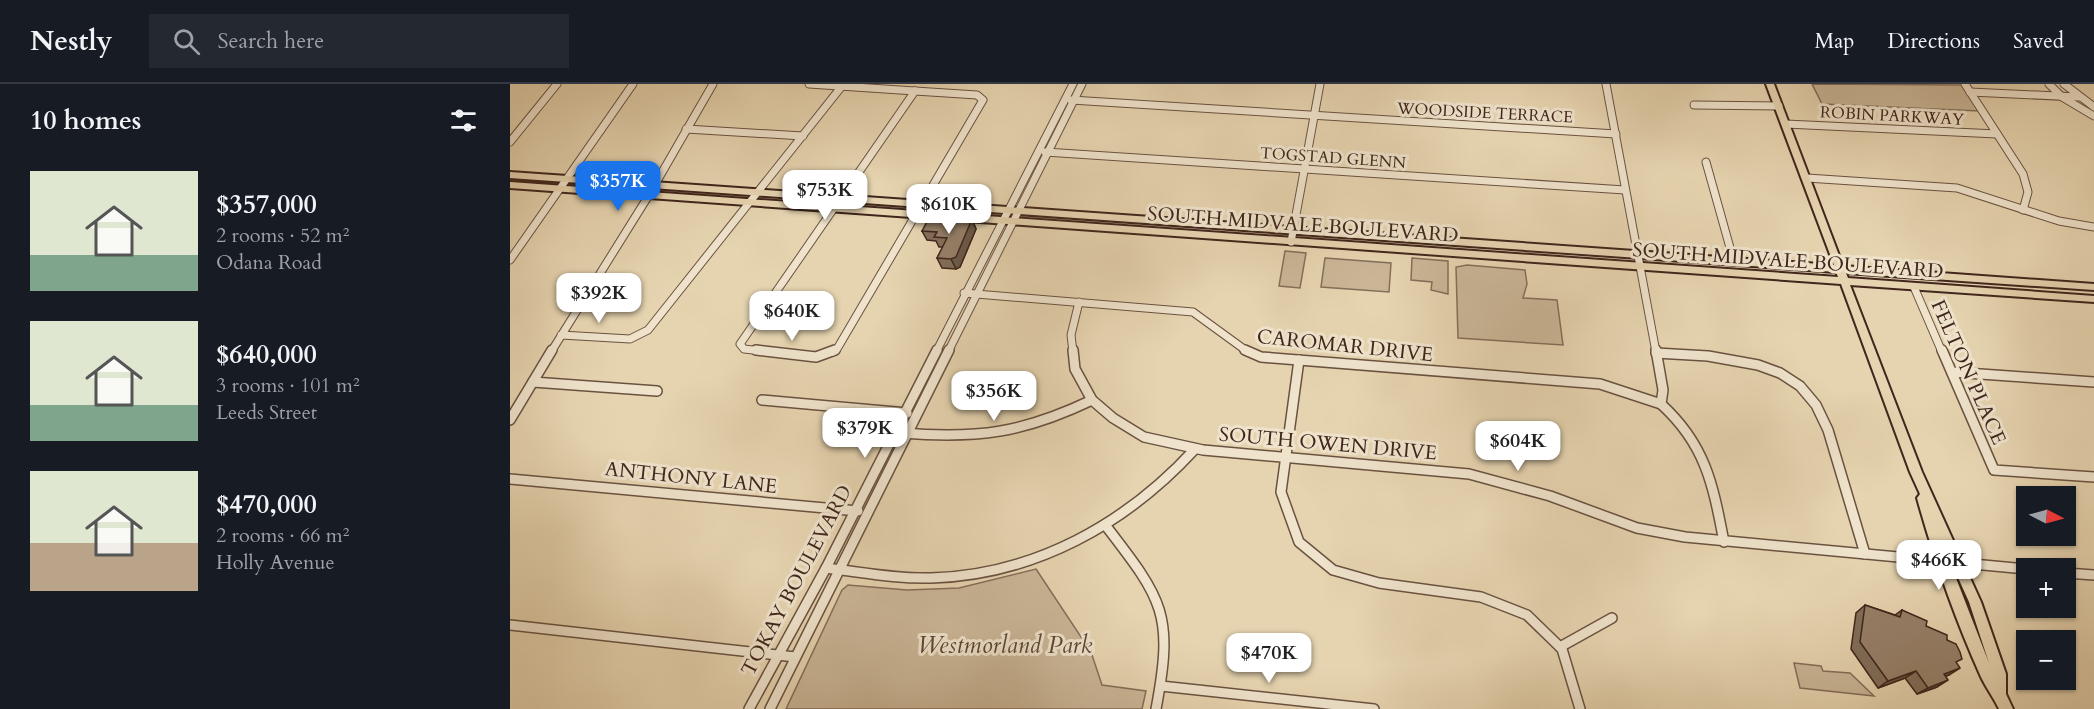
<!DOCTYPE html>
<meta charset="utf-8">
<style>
body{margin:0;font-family:Cardo,serif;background:#242831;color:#f1f3f6;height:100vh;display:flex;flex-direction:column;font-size:22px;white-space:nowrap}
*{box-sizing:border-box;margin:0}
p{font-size:20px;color:#9ea1a6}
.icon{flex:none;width:33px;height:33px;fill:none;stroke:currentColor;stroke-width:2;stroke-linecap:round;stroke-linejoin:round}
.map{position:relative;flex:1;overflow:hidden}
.details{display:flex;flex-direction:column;background:#171b24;width:510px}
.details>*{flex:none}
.needle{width:39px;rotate:96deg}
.controls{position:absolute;left:1506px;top:402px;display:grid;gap:12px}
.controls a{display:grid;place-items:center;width:60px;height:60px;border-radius:0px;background:#171b24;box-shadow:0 2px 4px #0004;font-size:30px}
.price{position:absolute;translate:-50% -51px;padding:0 14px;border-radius:12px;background:#fff;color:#222;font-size:20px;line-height:39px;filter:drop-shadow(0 2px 3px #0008)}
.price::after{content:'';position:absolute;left:50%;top:36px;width:18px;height:14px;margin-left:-9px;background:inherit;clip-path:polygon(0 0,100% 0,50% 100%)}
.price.selected{background:#1a73e8;color:#fff}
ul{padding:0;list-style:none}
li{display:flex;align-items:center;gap:18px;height:150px;padding:0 30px}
li span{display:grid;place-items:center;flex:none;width:168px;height:120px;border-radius:0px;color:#555}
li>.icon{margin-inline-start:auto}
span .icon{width:72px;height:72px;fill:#fffc;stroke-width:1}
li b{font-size:26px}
h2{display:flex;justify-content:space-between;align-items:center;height:72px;padding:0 30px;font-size:26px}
header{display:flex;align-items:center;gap:36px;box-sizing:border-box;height:84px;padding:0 30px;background:#171b24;border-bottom:2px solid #363941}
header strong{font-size:28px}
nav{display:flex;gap:33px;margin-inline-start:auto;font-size:21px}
.search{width:420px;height:54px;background:#242831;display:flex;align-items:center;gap:15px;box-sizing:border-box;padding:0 21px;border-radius:0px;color:#9ea1a6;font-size:22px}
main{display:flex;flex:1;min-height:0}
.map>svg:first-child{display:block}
</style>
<header>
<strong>Nestly</strong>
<div class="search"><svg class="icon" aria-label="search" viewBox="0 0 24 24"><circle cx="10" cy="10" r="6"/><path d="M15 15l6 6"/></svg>Search here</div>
<nav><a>Map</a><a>Directions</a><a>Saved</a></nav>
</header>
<main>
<section class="details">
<h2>10 homes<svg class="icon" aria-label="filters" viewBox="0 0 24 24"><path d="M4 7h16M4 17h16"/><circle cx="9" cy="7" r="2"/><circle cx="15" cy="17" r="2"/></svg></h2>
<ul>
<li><span style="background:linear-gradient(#dfe7d0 70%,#7fa58c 0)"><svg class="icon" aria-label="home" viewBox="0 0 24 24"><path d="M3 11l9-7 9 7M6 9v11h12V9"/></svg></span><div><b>$357,000</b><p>2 rooms · 52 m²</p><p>Odana Road</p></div></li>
<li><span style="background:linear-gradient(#dfe7d0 70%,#7fa58c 0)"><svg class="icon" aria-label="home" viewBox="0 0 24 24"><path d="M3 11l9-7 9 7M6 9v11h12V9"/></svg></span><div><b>$640,000</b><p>3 rooms · 101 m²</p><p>Leeds Street</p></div></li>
<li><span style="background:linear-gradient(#dfe7d0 60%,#b9a48a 0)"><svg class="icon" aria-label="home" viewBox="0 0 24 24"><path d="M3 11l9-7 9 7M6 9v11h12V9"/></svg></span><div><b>$470,000</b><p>2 rooms · 66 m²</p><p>Holly Avenue</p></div></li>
</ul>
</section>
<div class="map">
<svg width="1584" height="625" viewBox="0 0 1584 625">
<rect width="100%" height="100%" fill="#e6d4b0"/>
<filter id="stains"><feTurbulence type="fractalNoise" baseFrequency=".00333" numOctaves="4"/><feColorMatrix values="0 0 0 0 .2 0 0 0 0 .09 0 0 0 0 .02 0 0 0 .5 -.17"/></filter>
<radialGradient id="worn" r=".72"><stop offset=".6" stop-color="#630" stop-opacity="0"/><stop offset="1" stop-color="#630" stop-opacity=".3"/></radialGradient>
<g fill="#cab697" stroke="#856e5a" stroke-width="1.5">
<polygon points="1302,0 1452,1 1469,27 1312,20"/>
<polygon points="775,167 796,169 790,204 769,202"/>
<polygon points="815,174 881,179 879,208 811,203"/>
<polygon points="902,174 938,177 938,210 921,206 922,198 901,196"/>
<polygon points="957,181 1015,186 1017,200 1013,214 1047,216 1053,261 948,254 946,183"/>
<polygon points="526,485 581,568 592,601 636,607 632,625 276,625 332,506 338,501 397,506 449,504"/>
<polygon points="1284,579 1311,582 1313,587 1340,589 1364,612 1290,604"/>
</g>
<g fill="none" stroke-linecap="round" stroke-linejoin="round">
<g stroke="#6a5241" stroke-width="9">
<g id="minor-far1">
<polyline points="299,0 405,7"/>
<polyline points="1096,0 1146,268"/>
<polyline points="1455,0 1513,90 1518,108 1513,126"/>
<polyline points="1539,0 1552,13 1584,32"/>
<polyline points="1554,0 1584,23"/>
<polyline points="1460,8 1568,13"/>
<polyline points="561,16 1106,50"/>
<polyline points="1184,21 1269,22"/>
<polyline points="1276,40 1487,50"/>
<polyline points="176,45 293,52"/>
<polyline points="0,58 47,0"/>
<polyline points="535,68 1115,106"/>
<polyline points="1196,78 1224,178"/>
<polyline points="1297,94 1447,104 1549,137 1584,143"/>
<polyline points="781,158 810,0"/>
<polyline points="0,176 123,0"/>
<polyline points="1404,203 1432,268"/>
<polyline points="454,209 683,228 738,268"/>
<polyline points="51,251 120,255 138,246 332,2"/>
<polyline points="41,268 139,111 203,0"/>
<polyline points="260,268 234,265 230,260 405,7"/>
<polyline points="323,268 327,265 473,16 467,11 405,7"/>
<polyline points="426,268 563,0"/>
<polyline points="438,268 572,0"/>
<polyline points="563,268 561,251 569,218"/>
</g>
</g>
<g stroke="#6a5241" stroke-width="12">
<g id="minor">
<polyline points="246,266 306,273 325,266"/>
<polyline points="563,266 565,285 582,316 603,334 634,353 693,366 959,390 1040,412 1127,444 1175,453 1516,485"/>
<polyline points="735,266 751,273 1090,300 1151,320"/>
<path d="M1146,266L1153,306L1151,320C1196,361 1203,401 1214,458"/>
<polyline points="1432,266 1484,386 1584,393"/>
<polyline points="1146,269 1198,272 1248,281 1270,289 1290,302 1306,321 1318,346 1355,470"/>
<polyline points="789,276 771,408 789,458 823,486 869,499 971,513 1017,531 1052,565 1070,625"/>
<polyline points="1442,288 1584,298"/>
<polyline points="23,298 147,307"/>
<polyline points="252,316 397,329"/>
<polyline points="0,336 42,266"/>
<path d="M392,349C468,355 513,349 582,316"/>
<polyline points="0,395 348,427"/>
<path d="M596,442C653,516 664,530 646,625"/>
<path d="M316,484C351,488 386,495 421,494C525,491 616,440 685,365"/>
<polyline points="1556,489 1584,491"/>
<polyline points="0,541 285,573"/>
<polyline points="1050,563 1102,534"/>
<polyline points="651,602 864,625"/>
<polyline points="239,625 316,484 427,266"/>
<polyline points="260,625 439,266"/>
</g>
</g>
<g stroke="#40261c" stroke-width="4">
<path id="major" d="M1256,0H1264L1333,182L1584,200V206L1336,189L1338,194L1584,212V218L1340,201L1412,388L1471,518L1496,590V610L1503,625H1489C1484,614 1476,604 1471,593C1445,535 1424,475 1407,414L1410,410L1400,388L1331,200L0,104V98L1328,193L1326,188L0,94V88L1324,181ZM1432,458L1459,518L1479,579Z"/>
</g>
<use href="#minor-far1" stroke="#efe3cc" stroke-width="7"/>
<use href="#minor" stroke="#efe3cc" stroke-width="9"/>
<use href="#major" fill="#e6d4b0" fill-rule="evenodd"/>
</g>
<g fill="#816e5a" stroke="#40261c" stroke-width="1.5">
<polygon points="462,135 466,145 450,183 446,185 432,184 427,174 433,163 429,163 426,157 417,156 412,147"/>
<polygon points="1355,521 1385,531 1392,526 1437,556 1446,579 1439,591 1435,592 1427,603 1407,610 1395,594 1368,604 1341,565 1346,529"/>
</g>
<g fill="#695a4a" stroke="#40261c" stroke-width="1.5">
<polygon points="462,135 466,145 450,183 446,185 441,175"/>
<polygon points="1450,584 1439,591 1423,597 1434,590"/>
<polygon points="1406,587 1395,594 1368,604 1378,597"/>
<polygon points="1438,596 1427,603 1407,610 1418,604"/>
</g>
<g fill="#968069" stroke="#40261c" stroke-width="1.5">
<polygon points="462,135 446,173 441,175 427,174 437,154 424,153 427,148 412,147 418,136"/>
<polygon points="1355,521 1390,533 1392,526 1417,537 1416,542 1437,551 1437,556 1446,560 1450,568 1452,575 1446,578 1450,584 1434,590 1438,596 1418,604 1406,587 1378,597 1350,558"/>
</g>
<g text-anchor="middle" stroke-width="6" stroke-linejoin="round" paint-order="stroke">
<g font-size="16" fill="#40261c" stroke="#efe3cc">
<text transform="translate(975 28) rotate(3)" y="6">WOODSIDE TERRACE</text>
<text transform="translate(1382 31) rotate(3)" y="6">ROBIN PARKWAY</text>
<text transform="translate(823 73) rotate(4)" y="6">TOGSTAD GLENN</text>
</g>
<g font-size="20" fill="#40261c" stroke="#efe3cc">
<text transform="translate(793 140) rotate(4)" y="7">SOUTH MIDVALE BOULEVARD</text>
<text transform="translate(1278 176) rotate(4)" y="7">SOUTH MIDVALE BOULEVARD</text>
<text transform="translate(835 261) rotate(6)" y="7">CAROMAR DRIVE</text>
<text transform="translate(1459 288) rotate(66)" y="7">FELTON PLACE</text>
<text transform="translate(818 359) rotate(5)" y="7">SOUTH OWEN DRIVE</text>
<text transform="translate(181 393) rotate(6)" y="7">ANTHONY LANE</text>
<text transform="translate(286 496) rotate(-62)" y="7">TOKAY BOULEVARD</text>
</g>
<g font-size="24" font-style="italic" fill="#5c4335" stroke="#efe3cc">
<text x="495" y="569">Westmorland Park</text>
</g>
</g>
<rect width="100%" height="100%" filter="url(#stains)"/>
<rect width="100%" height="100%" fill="url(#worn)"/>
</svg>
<div class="controls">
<a><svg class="needle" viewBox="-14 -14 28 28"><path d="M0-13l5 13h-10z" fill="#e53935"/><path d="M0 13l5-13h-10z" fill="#9ea1a6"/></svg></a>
<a>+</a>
<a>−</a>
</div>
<b class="price selected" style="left:108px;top:128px">$357K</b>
<b class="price" style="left:315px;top:137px">$753K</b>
<b class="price" style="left:439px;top:151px">$610K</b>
<b class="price" style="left:89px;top:240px">$392K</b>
<b class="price" style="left:282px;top:258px">$640K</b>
<b class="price" style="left:484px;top:338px">$356K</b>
<b class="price" style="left:355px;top:375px">$379K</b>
<b class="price" style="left:1008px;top:388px">$604K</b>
<b class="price" style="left:1429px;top:507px">$466K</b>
<b class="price" style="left:759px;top:600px">$470K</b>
</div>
</main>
